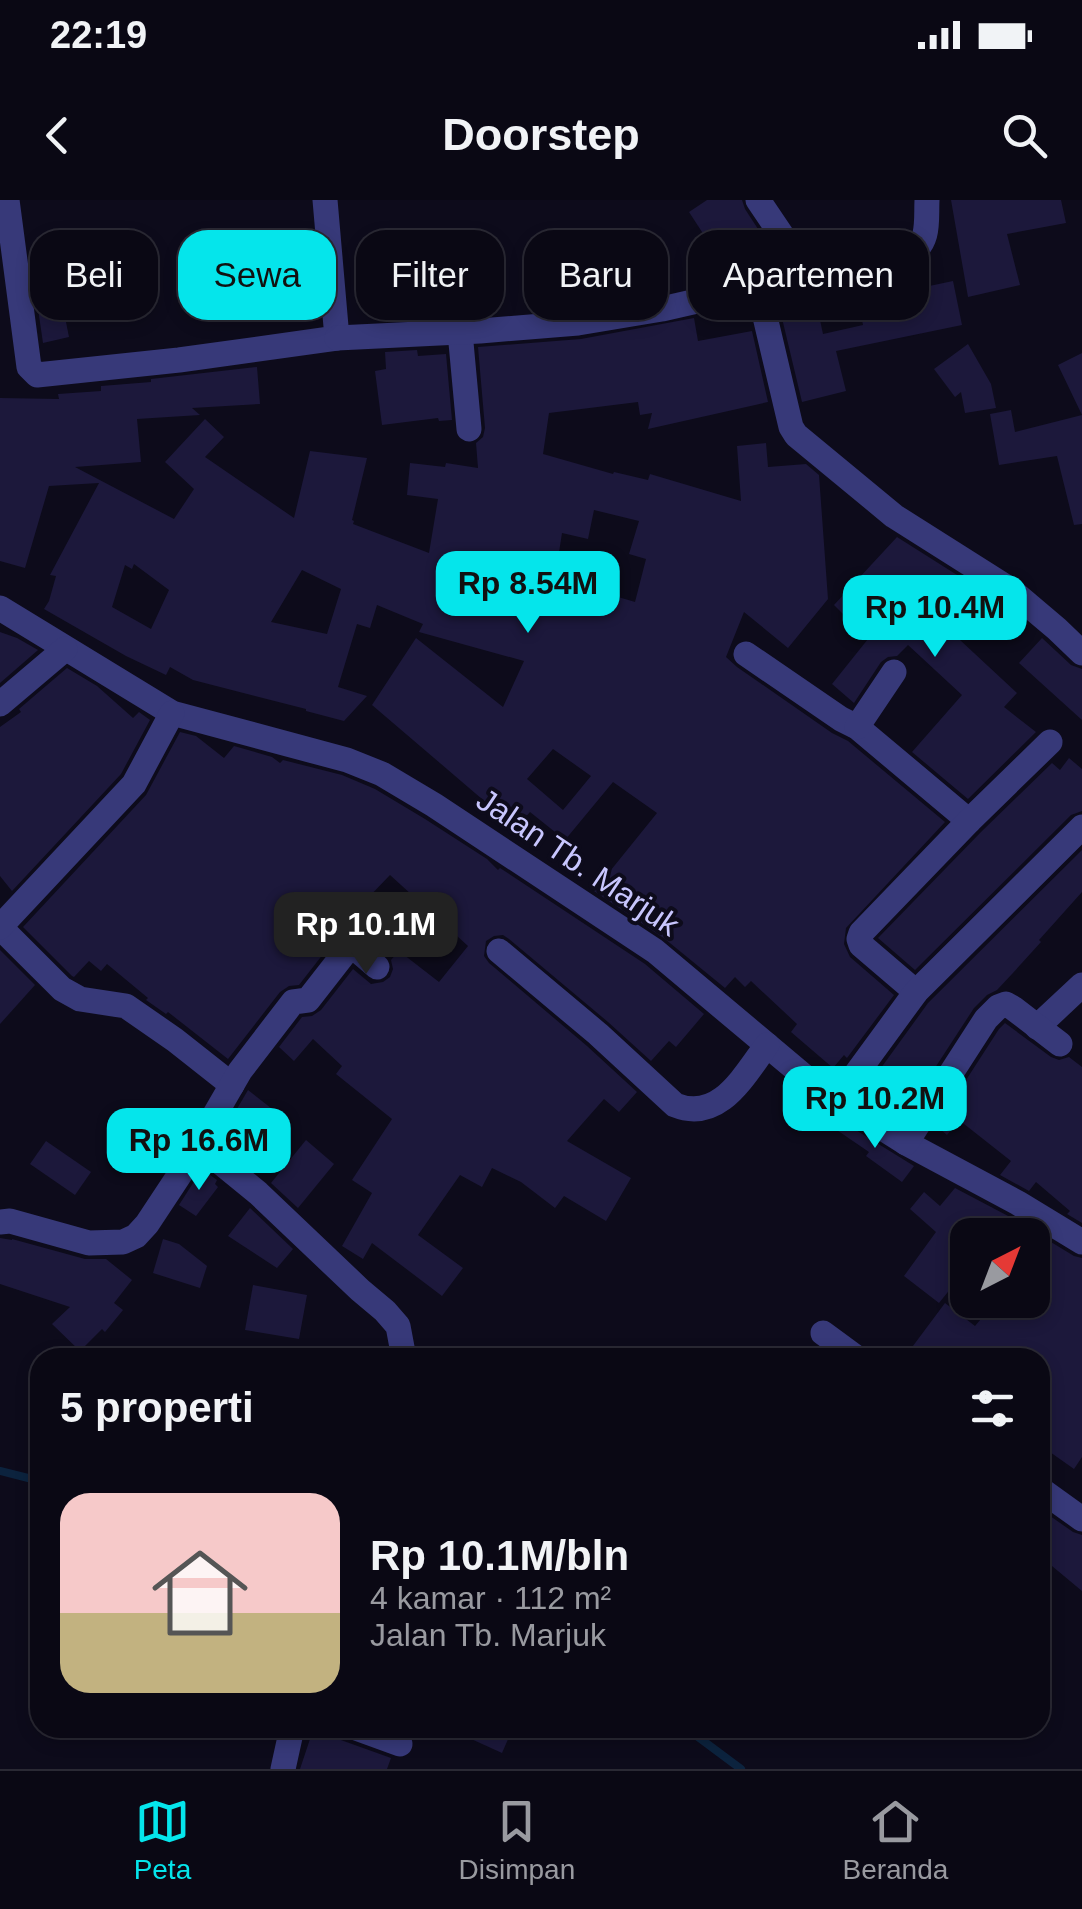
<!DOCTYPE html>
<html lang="id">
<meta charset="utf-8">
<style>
body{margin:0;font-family:Helvetica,sans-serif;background:#181622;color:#f1f3f6;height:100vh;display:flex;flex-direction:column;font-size:38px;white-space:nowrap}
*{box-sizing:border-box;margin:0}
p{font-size:32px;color:#999aa0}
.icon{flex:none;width:55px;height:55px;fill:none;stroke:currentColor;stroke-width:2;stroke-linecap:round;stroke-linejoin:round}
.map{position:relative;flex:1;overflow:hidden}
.drawer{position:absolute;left:30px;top:1148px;width:1020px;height:390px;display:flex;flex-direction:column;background:#0a0814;border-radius:30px;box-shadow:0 5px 15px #0003,0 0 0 2px #2a2934}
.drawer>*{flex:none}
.guide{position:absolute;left:30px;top:30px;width:1022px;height:90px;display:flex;gap:20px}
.needle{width:65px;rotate:42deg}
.fabs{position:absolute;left:950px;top:1018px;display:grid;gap:20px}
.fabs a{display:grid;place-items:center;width:100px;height:100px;border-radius:20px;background:#0a0814;box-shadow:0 5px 15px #0003,0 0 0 2px #2a2934;font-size:50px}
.price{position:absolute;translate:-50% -85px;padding:0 22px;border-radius:20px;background:#05e5eb;color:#111;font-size:32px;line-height:65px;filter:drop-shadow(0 2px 5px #0008)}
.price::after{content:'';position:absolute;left:50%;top:60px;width:30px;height:22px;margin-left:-15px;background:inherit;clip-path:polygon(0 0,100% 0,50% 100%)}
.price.selected{background:#222;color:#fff}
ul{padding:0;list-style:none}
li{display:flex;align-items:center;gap:30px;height:250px;padding:0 30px}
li+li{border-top:2px solid #2a2934}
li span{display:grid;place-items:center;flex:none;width:280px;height:200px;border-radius:30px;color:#555}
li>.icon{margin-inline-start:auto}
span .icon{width:120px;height:120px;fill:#fffc;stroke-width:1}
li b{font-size:42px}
h2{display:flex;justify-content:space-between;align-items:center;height:120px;padding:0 30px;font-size:42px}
.pill{padding:0 35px;border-radius:30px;background:#0a0814;box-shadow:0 5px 15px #0003,0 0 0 2px #2a2934;font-size:35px;line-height:90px}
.pill.selected{background:#05e5eb;color:#111}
.status{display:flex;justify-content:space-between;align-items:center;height:70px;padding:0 50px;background:#0a0814;direction:ltr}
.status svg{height:28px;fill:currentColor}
header{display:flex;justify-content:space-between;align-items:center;height:130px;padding:0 30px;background:#0a0814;font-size:45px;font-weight:700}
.dock{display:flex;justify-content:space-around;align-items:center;height:140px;border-top:2px solid #2a2934;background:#0a0814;font-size:28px;color:#999aa0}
.dock a{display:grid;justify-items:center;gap:5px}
.dock .selected{color:#05e5eb}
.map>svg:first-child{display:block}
</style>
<div class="status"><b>22:19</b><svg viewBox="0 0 49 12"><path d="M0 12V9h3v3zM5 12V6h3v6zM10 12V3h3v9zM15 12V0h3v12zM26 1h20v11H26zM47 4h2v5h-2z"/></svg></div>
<header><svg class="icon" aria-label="back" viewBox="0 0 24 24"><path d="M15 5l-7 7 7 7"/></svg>Doorstep<svg class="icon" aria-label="search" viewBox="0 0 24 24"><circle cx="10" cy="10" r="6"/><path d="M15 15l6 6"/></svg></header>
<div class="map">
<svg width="1082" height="1569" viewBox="0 0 1082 1569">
<rect width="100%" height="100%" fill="#0d0b1b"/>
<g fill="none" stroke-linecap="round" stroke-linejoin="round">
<g stroke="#0c233e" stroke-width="8">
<polyline points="0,1271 40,1281"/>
<polyline points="686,1528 741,1569"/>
</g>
</g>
<g fill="#1c183b" fill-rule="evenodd">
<polygon points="707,0 742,0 745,9 771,49 730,75 689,12"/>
<polygon points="951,0 1061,0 1066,23 1007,34 1020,85 968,97"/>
<polygon points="953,81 962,125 836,151 846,191 802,202 781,114 817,106 823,134 863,125 858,101"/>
<polygon points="61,97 69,137 43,143 37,102"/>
<path d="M694,118L698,141L752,131L768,202L648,229L652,213L640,215L638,202L549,213L543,254L613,274L614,272L648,280L650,274L741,301L737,246L766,243L768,267L806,264L819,275L828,399L788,448L744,412L726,457L737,467L832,533L848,541L945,622L846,728L844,744L850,757L894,795L847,858L844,855L833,868L791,832L797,824L751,781L745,787L735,777L725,788L665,739L594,691L657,613L613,582L565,640L530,612L516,628L372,505L416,438L503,507L524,461L419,432L423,424L377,405L370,428L357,424L338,487L367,496L344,521L306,511V509L193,480L170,467L166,475L126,456L44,409L49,401L56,376L50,375L99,283L49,286L25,368L0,361V198L59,199L58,194L101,191V186L151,182V179L257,167L260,204L192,208L200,215L137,219L141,262L75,267L174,319L194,289L165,262L205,219L224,237L205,257L294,318L310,251L367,258L352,320L354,321L353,324L429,353L438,299L407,295L410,263L445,267L446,263L478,268L476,243L483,237L485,228L478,147L581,139ZM594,310L639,321L629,354L646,359L635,402L608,394L607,398L555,378L562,333L588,339ZM134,364L169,390L151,429L112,407L125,365L132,369ZM302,370L341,389L327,434L271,422ZM553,549L591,576L563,610L527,579Z"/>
<polygon points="968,144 991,184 996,208 965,213 961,192 955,197 934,169"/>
<polygon points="417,150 418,156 446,154 452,220 439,221 438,218 382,225 375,171 386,169 385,152"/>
<polygon points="1082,153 1082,324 1074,325 1057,256 999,265 990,214 1011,210 1015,232 1082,215 1058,165"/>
<polygon points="897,337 995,399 960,440 1017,493 1004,507 1036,532 968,599 912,552 962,495 908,445 897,456 888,457 881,462 854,503 832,484 868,439 834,405"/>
<polygon points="0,432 17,438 38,450 0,483"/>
<polygon points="1042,438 1071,465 1082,469 1082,520 1019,463"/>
<polygon points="67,468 97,486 133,518 139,512 150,520 121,574 12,691 0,676 0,527 21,512 19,509"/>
<polygon points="180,532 196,536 224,558 234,546 272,557 280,563 283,560 342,575 375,589 425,619 487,659 498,670 500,668 645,764 704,814 676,847 669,841 651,861 608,822 509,739 503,735 494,736 486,741 484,756 489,763 587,846 637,892 619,912 604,899 567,941 631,978 606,1021 564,996 555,1008 521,982 492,968 482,987 460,975 418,1035 463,1068 442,1096 372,1043 363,1059 342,1046 372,993 352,980 392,919 336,874 342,866 313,839 294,861 279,847 302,817 312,816 321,810 353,769 371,784 383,782 390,777 393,769 391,760 399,751 439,782 468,746 390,675 342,725 348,730 334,740 299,785 289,786 280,792 228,859 168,812 166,814 146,800 148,798 107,764 101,771 89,761 74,777 72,776 23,727 146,595"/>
<polygon points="1069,558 1082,569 1082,611 1071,615 915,770 878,738 981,632 1052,563 1060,570"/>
<polygon points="1082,650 1082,692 1039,740 1041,742 1012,774 997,790 987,795 974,808 918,894 899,879 889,892 873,879 928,803"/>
<polygon points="0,750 35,785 0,824"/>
<polygon points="1005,823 1051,857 1059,860 1069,857 1082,867 1082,1023 1067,1014 1070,1011 1036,982 1029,991 1000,975 1011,961 959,920 947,935 940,929 938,931 935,928 999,829"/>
<polygon points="248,890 276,912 251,944 227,926"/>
<polygon points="833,916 914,966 902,982 866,956 869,952 828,924"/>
<polygon points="306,940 334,964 298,1008 271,983"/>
<polygon points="46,941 91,972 75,995 30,964"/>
<polygon points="202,969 217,980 215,984 218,987 196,1016 179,1005"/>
<polygon points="955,988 1010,1017 997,1035 968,1035 968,1067 939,1103 904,1076 936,1032 910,1009 924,992 940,1006"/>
<polygon points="250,1008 293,1049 277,1068 228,1036"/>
<polygon points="0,1038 12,1040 12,1039 85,1059 106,1059 132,1080 114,1103 123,1110 105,1132 102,1129 80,1151 52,1124 70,1107 0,1084"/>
<polygon points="163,1039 179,1044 207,1066 200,1088 153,1073"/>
<polygon points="1046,1039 1074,1056 1082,1058 1082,1257 1074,1269 1040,1245 1040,1158 904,1158 945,1103 975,1126 997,1100 1032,1100 1032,1056"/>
<polygon points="253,1085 307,1095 299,1139 245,1130"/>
<polygon points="1040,1309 1073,1332 1082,1335 1082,1391 1040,1356"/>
<polygon points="447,1528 513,1528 502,1553"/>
<polygon points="313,1530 391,1558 387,1569 300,1569"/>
</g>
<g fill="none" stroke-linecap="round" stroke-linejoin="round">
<g stroke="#373979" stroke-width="25">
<polyline points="7,0 29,167 37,175 179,160 337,138 325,0"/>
<polyline points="758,0 812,80"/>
<polyline points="758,87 791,227 796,235 894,316 1011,390 1057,429 1082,453"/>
<polyline points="460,132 469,229"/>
<path d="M337,138L480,131L578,123L662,109L758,87L812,80L911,53C930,42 926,20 927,0"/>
<polyline points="0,408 172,513 347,560 382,574 434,605 655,751 817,887 906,943 1018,1003 1082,1042"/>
<polyline points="746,454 841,519 857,527 969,621"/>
<polyline points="0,504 65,449"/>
<polyline points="857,527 894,472"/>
<polyline points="0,727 62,789 80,799 126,806 175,840 232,885"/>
<polyline points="0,727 134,584 172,513"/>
<path d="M499,751L598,834L675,905C720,923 744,875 767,845"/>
<polyline points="916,792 861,745 859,739 861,733 969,621 1050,542"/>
<polyline points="1037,827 1082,785"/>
<polyline points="837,900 916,792 1082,627"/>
<polyline points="906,943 986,819 998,807 1006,804 1013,808 1060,844"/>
<polyline points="198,944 258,993 360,1090 385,1111 398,1126 404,1158"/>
<polyline points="0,1022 10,1021 89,1043 123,1042 136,1036 147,1024 184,968 240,871 293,802 308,800 347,750 356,749 377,767"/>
<polyline points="823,1133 857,1158"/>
<polyline points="1040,1289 1082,1319"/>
<polyline points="356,1528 400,1544"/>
<polyline points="283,1569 292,1528"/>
</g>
</g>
<g text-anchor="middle" stroke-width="8" stroke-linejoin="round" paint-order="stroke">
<g font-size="32" fill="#c8c6fe" stroke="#0d0b1b">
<text transform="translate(578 662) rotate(34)" y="11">Jalan Tb. Marjuk</text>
</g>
</g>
</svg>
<div class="fabs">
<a><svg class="needle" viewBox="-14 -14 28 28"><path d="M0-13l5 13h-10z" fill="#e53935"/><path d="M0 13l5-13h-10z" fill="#999aa0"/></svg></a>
</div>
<b class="price" style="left:528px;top:436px">Rp 8.54M</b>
<b class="price" style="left:935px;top:460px">Rp 10.4M</b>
<b class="price selected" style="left:366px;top:777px">Rp 10.1M</b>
<b class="price" style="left:875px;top:951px">Rp 10.2M</b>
<b class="price" style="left:199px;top:993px">Rp 16.6M</b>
<div class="guide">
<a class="pill">Beli</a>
<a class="pill selected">Sewa</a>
<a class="pill">Filter</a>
<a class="pill">Baru</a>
<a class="pill">Apartemen</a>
</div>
<section class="drawer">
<h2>5 properti<svg class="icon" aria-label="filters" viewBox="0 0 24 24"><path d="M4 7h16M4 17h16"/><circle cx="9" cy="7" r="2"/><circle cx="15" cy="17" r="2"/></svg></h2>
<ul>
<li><span style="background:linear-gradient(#f6c9c9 60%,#c2b280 0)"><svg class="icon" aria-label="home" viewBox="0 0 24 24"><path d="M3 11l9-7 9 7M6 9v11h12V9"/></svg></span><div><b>Rp 10.1M/bln</b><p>4 kamar · 112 m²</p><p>Jalan Tb. Marjuk</p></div></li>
</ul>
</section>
</div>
<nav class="dock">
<a class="selected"><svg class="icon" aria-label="map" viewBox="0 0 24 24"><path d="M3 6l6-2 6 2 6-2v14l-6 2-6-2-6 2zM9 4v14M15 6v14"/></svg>Peta</a>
<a><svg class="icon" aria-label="saved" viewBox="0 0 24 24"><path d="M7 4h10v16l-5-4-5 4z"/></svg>Disimpan</a>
<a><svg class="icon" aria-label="home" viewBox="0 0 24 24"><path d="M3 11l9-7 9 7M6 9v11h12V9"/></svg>Beranda</a>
</nav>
